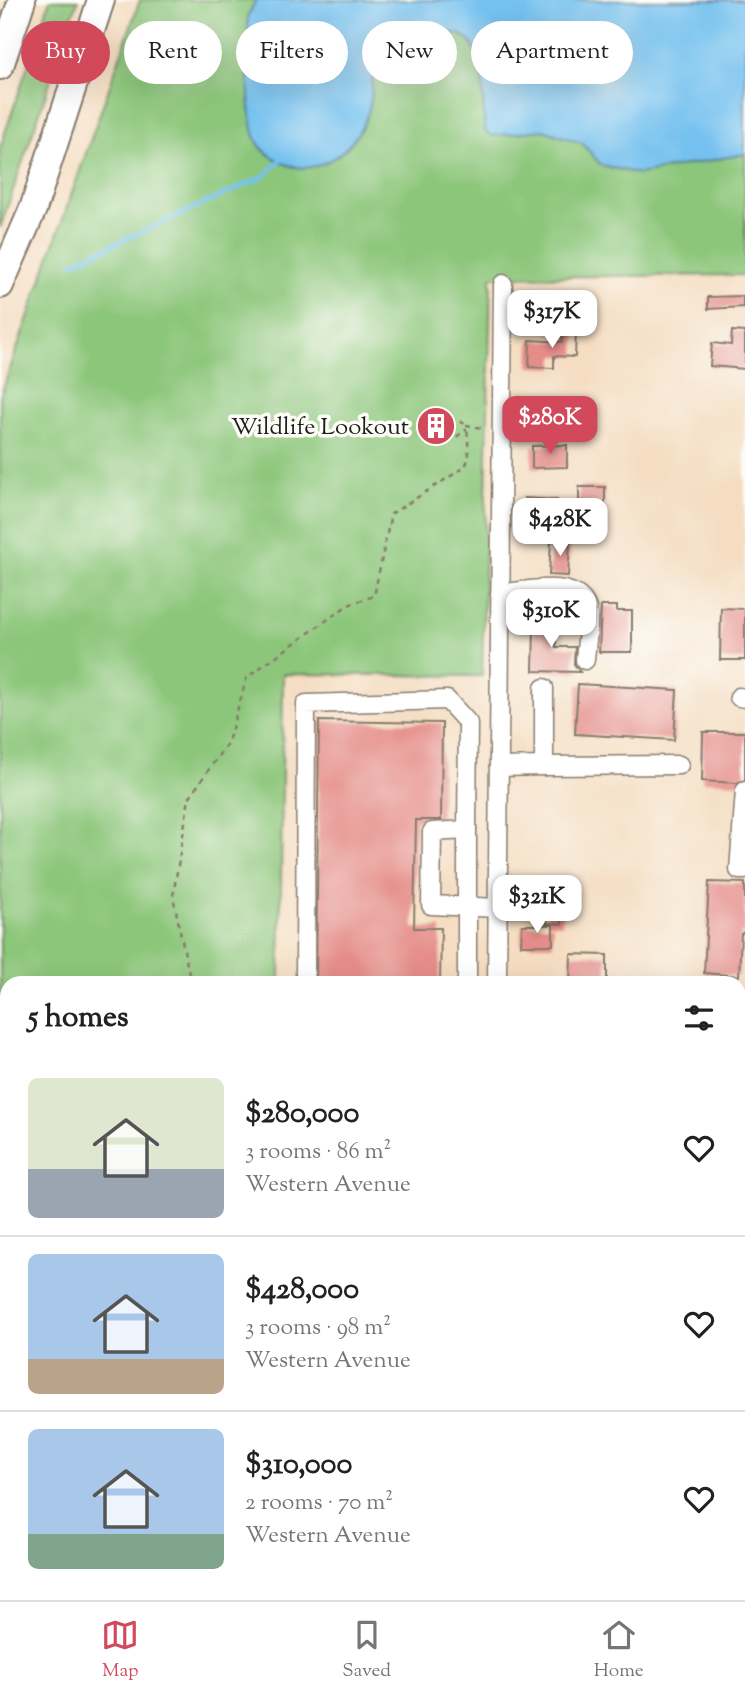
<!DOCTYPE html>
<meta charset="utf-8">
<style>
body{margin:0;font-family:"Sorts Mill Goudy",serif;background:#f2f2f2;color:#222;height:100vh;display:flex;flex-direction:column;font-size:26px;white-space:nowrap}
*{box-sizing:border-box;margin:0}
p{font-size:23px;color:#767676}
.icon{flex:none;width:38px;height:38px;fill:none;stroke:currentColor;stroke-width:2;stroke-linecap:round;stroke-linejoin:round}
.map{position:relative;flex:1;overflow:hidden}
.drawer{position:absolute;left:0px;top:976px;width:746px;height:625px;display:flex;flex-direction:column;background:#fff;border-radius:21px 21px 0 0;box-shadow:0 7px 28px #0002}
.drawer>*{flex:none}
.guide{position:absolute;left:21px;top:21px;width:704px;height:63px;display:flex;gap:14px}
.price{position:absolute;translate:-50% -60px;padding:0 16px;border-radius:14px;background:#fff;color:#222;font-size:23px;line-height:46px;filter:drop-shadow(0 2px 4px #0008)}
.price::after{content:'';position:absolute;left:50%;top:42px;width:21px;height:16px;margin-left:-10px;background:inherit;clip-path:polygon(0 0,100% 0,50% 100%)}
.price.selected{background:#d1495b;color:#fff}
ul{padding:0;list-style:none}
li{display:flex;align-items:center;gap:21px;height:175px;padding:0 28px}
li+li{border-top:2px solid #e0e0e0}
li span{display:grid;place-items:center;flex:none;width:196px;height:140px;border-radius:10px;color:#555}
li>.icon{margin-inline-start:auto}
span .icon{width:84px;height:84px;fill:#fffc;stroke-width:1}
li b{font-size:30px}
h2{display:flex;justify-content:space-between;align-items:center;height:84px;padding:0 28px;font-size:30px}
.tag{padding:0 24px;border-radius:32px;background:#fff;box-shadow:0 7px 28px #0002;font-size:24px;line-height:63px}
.tag.selected{background:#d1495b;color:#fff}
.dock{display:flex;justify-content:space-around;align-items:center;height:98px;border-top:2px solid #e0e0e0;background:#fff;font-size:19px;color:#767676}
.dock a{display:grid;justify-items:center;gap:4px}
.dock .selected{color:#d1495b}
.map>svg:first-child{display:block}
</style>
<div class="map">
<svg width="745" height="1600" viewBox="0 0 745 1600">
<rect width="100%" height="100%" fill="#fdfcf7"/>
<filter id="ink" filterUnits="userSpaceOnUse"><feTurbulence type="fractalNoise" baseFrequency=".0143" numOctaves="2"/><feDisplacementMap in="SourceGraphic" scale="14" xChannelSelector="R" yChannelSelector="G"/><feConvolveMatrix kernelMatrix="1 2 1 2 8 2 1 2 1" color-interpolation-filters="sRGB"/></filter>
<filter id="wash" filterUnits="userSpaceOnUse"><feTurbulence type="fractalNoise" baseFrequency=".00686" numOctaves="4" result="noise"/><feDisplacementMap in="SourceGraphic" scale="28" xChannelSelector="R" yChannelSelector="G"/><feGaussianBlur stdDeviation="1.57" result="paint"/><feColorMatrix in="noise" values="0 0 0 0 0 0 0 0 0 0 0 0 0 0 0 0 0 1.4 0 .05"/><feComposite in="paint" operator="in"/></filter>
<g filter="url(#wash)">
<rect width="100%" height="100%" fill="#f4ddc1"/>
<g fill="#8cc67a" stroke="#54714b" stroke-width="2">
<polygon points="50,0 78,0 0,228 0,148"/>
<polygon points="140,0 745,0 745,275 491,277 482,676 283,674 280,983 7,984 7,1022 0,1020 0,397"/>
<polygon points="739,1176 745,1177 745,1600 625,1600 625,1594 738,1594"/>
</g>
<rect fill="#71ab6a" stroke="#466443" stroke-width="2" x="331" y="1594" width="294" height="6"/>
<path fill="#75c1ef" stroke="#486e86" stroke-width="2" d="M256,0H745V154L639,174L601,165L582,143L543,130L492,136L485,131C481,105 489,48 461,35C454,32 446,33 439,31C419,25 402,25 381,28L375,37C370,62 376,92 367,116C352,152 316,181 279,161C269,155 261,150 256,139C247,117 248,53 248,27V16Z"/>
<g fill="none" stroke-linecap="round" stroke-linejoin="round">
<polyline stroke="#75c1ef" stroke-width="4.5" points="73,263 263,177 283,157"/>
</g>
<g id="blocks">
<g fill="#e58d89">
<polygon points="743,296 743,307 708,309 708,297"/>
<polygon points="563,331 576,331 575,357 554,356 554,368 529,367 530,340 562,342"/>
<polygon points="732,331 745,332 745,369 710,366 712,343 731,345"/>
<polygon points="567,445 567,467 532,468 532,446"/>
<polygon points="579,487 605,487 605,503 579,504"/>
<polygon points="524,498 557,500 556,518 523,517"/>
<polygon points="551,541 570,542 568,576 549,575"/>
<polygon points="601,606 617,606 617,611 632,611 632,652 599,652"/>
<polygon points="721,608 745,609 745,660 720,660"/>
<polygon points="538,615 556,615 556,647 575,647 574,664 580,672 533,671 534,627 538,627"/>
<polygon points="578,684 677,690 674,740 575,734"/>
<polygon points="319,721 442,723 441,820 416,820 414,928 441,928 440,984 316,984"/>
<polygon points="703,732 745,732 745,780 737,783 702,781"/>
<polygon points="709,882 745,883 745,931 741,934 739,976 704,973"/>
<polygon points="548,903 562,904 562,924 547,923"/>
<polygon points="522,925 553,925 553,945 521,945"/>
<polygon points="571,954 607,955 607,984 570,984"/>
</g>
</g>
</g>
<g filter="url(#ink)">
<use href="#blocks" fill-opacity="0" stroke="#887c6e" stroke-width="2"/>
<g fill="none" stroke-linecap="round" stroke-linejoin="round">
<g stroke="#887c6e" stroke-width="21">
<g id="minor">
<path d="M500,594C524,591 585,576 588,615C589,630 586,646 585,660"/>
<polyline points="739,697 745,698"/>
<polyline points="544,766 679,765"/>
<polyline points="499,767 544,766 544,688"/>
<polyline points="745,791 739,870 745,870"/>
<polyline points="305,984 306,704 447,700 468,723 467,830 432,832 431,905 498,908"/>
<polyline points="467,984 467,830"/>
<polyline points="497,984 503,284"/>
<polyline points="738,1012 745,1017"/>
<polyline points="0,1106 7,1106"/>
<polyline points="738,1108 745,1109"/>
<polyline points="0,1292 7,1292"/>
<polyline points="0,1375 7,1376"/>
<polyline points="0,1507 7,1507"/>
<polyline points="302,1594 302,1600"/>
<polyline points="24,1600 24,1594"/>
<polyline points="143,1600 143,1594"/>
</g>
</g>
<g stroke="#887c6e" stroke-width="26">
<g id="major">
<polyline points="0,1036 7,1037"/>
<polyline points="738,1150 745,1150"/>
</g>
</g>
<g stroke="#887c6e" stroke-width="30">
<g id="highway">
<polyline points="0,66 22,0"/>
<polyline points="0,285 33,209 101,0"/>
</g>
</g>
<g stroke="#887c6e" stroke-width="2.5" stroke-dasharray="5 5" stroke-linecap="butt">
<polyline points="440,423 459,421 467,425"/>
<polyline points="437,430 440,442 455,438 467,429"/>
<polyline points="191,984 173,896 189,798 228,742 247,677 348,605 374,596 391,514 465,467 469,457 467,425 485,429"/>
</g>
<use href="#minor" stroke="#fff" stroke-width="18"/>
<use href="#major" stroke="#fff" stroke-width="23"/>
<use href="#highway" stroke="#fff" stroke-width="26"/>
</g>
</g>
<defs>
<g id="building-disc" transform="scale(2.0125)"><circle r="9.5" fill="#d1495b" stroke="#fdfcf7"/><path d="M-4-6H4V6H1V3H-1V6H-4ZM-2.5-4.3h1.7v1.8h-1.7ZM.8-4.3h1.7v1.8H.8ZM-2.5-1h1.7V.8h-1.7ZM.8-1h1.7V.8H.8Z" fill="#fff"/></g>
</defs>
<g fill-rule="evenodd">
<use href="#building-disc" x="436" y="426"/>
</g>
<g text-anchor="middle" stroke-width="7" stroke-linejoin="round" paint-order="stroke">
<g font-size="24" fill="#1c1c1c" stroke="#fdfcf7" text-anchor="end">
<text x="409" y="434">Wildlife Lookout</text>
</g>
</g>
</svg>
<b class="price" style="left:552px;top:350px">$317K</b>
<b class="price selected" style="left:550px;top:456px">$280K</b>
<b class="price" style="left:560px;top:558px">$428K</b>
<b class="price" style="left:551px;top:649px">$310K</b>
<b class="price" style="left:537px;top:935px">$321K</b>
<div class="guide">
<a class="tag selected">Buy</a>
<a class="tag">Rent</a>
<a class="tag">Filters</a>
<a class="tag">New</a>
<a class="tag">Apartment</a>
</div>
<section class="drawer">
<h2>5 homes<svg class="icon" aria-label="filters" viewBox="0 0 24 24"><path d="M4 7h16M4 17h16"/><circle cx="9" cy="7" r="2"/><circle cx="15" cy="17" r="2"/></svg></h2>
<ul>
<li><span style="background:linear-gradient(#dfe7d0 65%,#9aa5b1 0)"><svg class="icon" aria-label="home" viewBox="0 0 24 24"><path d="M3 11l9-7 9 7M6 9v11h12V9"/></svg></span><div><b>$280,000</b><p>3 rooms · 86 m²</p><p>Western Avenue</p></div><svg class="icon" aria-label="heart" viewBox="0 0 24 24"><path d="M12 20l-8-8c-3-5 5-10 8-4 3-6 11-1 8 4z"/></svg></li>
<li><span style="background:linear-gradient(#a9c7e8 75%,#b9a48a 0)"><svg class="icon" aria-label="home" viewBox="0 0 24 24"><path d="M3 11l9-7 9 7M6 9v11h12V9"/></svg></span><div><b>$428,000</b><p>3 rooms · 98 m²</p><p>Western Avenue</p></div><svg class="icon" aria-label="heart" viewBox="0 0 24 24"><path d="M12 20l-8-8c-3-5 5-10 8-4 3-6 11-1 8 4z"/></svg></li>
<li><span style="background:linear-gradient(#a9c7e8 75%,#7fa58c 0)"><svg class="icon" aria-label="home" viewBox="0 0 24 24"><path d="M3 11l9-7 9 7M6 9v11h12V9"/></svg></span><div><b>$310,000</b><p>2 rooms · 70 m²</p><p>Western Avenue</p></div><svg class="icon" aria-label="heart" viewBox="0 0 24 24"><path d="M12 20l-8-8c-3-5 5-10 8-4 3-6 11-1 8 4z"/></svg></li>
</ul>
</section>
</div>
<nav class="dock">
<a class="selected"><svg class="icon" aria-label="map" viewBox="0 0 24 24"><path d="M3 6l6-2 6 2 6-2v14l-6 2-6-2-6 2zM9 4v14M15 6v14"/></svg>Map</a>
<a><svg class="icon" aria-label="saved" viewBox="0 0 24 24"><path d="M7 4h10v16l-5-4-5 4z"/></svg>Saved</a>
<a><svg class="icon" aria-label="home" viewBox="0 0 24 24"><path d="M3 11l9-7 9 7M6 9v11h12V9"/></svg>Home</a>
</nav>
